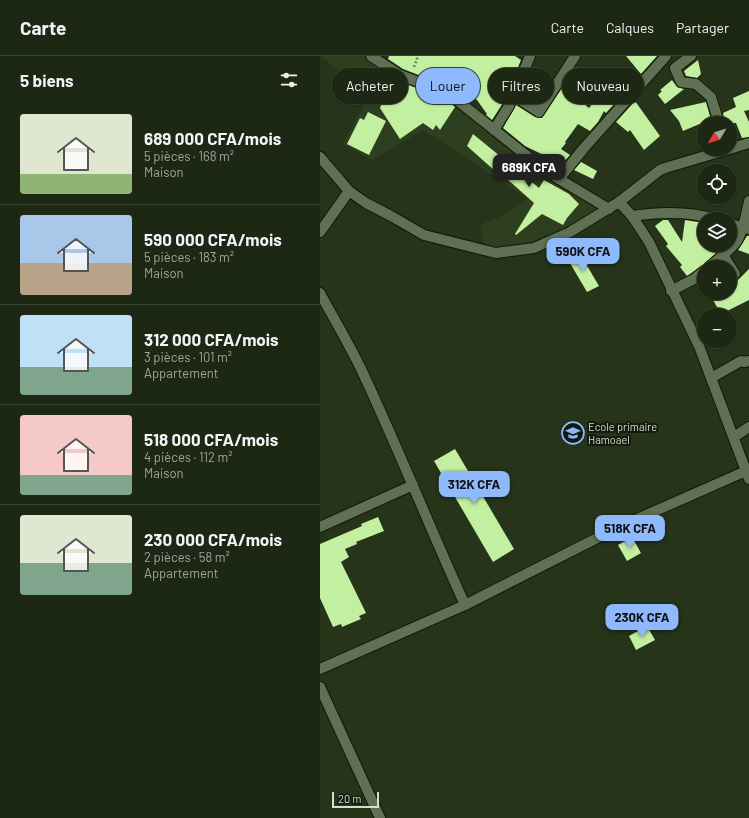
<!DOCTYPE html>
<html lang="fr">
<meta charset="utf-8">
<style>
body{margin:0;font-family:Barlow,sans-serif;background:#252f1d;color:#f1f3f6;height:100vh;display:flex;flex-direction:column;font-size:15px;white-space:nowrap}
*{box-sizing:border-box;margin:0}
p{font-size:13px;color:#a0a5a0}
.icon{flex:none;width:22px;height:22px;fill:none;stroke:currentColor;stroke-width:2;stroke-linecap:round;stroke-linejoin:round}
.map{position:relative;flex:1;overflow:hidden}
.drawer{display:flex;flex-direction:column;background:#1c2714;width:320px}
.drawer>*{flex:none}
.guide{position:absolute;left:12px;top:12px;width:357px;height:36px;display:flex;gap:8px}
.needle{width:26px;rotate:232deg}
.controls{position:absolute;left:377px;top:60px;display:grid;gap:8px}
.controls a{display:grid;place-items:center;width:40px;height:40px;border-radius:50%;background:#1c2714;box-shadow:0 1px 3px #0004,0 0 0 1px #3a4434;font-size:20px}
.scale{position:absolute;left:12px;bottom:10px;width:47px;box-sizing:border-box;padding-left:4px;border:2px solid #d5dece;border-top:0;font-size:11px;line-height:14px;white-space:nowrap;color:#d5dece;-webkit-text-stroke:3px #13190e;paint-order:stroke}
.price{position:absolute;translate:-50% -34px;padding:0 9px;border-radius:8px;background:#8eb9fd;color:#111;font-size:13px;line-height:26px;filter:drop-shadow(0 1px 2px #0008)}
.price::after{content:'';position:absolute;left:50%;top:24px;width:12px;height:9px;margin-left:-6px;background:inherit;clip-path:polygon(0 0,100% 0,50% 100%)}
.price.selected{background:#222;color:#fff}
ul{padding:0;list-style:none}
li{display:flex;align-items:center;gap:12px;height:100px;padding:0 20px}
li+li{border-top:1px solid #3a4434}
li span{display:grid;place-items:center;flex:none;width:112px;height:80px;border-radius:4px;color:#555}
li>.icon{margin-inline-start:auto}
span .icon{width:48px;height:48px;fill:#fffc;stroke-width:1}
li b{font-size:17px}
h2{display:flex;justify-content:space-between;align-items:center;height:48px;padding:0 20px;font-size:17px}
.chip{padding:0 14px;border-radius:18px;background:#1c2714;box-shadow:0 1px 3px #0004,0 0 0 1px #3a4434;font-size:14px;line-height:36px}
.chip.selected{background:#8eb9fd;color:#111}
header{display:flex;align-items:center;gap:24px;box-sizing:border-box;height:56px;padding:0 20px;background:#1c2714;border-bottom:1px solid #3a4434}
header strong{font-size:19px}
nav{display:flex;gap:22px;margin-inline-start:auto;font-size:14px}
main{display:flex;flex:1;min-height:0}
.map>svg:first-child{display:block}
</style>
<header>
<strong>Carte</strong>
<nav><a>Carte</a><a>Calques</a><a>Partager</a></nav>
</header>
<main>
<section class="drawer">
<h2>5 biens<svg class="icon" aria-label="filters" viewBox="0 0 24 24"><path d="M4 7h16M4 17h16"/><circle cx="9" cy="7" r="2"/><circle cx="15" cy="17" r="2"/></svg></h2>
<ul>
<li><span style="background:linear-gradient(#dfe7d0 75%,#8fb573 0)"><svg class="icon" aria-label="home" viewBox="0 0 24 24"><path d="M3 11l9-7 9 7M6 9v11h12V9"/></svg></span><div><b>689 000 CFA/mois</b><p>5 pièces · 168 m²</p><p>Maison</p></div></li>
<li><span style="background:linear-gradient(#a9c7e8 60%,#b9a48a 0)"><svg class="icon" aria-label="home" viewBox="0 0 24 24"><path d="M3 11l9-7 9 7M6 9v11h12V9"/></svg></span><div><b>590 000 CFA/mois</b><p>5 pièces · 183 m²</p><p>Maison</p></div></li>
<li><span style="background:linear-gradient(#bfe0f5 65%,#7fa58c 0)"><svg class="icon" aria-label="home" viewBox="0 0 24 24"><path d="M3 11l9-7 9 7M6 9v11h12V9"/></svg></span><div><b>312 000 CFA/mois</b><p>3 pièces · 101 m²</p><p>Appartement</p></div></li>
<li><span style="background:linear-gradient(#f6c9c9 75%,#7fa58c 0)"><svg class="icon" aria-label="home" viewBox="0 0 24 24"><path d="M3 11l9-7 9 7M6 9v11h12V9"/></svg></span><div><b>518 000 CFA/mois</b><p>4 pièces · 112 m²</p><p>Maison</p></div></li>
<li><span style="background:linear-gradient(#dfe7d0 60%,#7fa58c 0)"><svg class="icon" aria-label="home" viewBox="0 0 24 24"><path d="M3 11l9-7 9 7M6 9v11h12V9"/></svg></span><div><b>230 000 CFA/mois</b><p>2 pièces · 58 m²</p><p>Appartement</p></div></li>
</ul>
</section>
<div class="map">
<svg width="429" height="762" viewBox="0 0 429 762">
<rect width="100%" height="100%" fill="#26341a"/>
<polygon fill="#2e3f1f" points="0,0 58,0 71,9 127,39 183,83 294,148 242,174 201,190 165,194 160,169 179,161 208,143 103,74 52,104 23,88 50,38"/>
<g fill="#c3efa1">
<polygon points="69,0 195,0 201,4 183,47 172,64 166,59 167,58 157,44 144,36 142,40 130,31 83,13 68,3"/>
<polygon points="306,0 337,0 321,18"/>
<polygon points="378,4 381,18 377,22 366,20 364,15"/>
<polygon points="212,11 219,16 210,29 223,38 217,47 202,37"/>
<polygon points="256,11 264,16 250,37 269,52 294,20 295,21 297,19 307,34 286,57 284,55 278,66 270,75 258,68 245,86 246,87 241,93 250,99 242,108 205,90 183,72 196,49 215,61 222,62"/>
<polygon points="51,12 62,18 63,16 78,25 125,43 135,51 120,74 116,69 113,74 103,67 80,83 60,52 66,36 44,24"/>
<polygon points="352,24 357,31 364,33 345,48 338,39 342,35 340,34"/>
<polygon points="429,35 429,54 424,55 429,66 429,81 422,82 416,67 405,67 403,57 416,51 413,42"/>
<polygon points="315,45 340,80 324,94 310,74 308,76 296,66"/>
<polygon points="386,46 392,67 382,67 363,75 359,65 350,54"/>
<polygon points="48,56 66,65 49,99 27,88 40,62 44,64"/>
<polygon points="153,78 219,132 224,124 249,138 259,148 247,162 243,169 222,158 196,179 195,178 214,147 176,113 175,115 147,90"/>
<polygon points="261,106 277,115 273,123 254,114"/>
<polygon points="343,164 348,164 362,186 365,164 384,167 384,189 392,189 396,197 383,209 367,220 360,211 362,209 346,190 348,188 335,170"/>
<polygon points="427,180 429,180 429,198 418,194"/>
<polygon points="259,196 279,230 267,236 247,202"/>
<polygon points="429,213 429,244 401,258 393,244 395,244 393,237 410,237 410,230 419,223"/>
<polygon points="135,393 194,493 173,506 114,405"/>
<polygon points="58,461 64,475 36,486 37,488 25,493 29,501 21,506 46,557 39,560 41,563 22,571 21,568 13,571 0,542 0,488 42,470 41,468"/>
<polygon points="312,481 321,497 307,505 298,489"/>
<polygon points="327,570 335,584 316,594 309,580"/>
</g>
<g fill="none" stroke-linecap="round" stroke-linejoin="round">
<g stroke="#0f1b04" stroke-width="12">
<g id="minor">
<polyline points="51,0 80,19 128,37 217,108 239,123 289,153"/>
<polyline points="371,0 355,12 361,26 376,28 391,41 399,67"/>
<polyline points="193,39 219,56 255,0"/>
<polyline points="174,74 189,50 210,0"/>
<polyline points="0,101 29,135 46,147 71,160 104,179 176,197 214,192 250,176 299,146 340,114 345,112 429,87"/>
<polyline points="239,123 264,92 346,0"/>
<polyline points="299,146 312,160 329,186 379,290 429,423"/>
<path d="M312,160C339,156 368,155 395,163"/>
<polyline points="410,168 429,173"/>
<polyline points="0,176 29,135"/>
<polyline points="403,199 415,218"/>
<path d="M389,211C398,203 410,195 417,185C424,173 426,158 429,145"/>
<polyline points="351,235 374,223 384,215"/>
<path d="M0,237C14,263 29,288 42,315C78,392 110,472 145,549"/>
<polyline points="391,322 421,305 424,306 429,305"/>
<polyline points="414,381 429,371"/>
<polyline points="0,471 93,429"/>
<polyline points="0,613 145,549 299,471 426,415 429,415"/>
<polyline points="0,631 60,762"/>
</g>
</g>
<polyline stroke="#75816b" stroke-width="2.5" stroke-dasharray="2 2" stroke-linecap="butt" points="94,11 98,0"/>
<use href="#minor" stroke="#607054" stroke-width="10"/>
</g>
<defs>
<g id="school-ring" transform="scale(1.15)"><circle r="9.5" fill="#13190e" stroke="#8eb9fd" stroke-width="1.5"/><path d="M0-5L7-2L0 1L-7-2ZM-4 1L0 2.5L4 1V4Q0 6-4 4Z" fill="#8eb9fd"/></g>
</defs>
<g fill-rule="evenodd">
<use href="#school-ring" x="253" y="377"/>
</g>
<g text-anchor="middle" stroke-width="4" stroke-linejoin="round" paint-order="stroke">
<g font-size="11" fill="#d5dece" stroke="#13190e" text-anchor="start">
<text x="268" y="375">Ecole primaire<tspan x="268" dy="13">Hamoael</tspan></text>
</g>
</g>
</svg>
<div class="controls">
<a><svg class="needle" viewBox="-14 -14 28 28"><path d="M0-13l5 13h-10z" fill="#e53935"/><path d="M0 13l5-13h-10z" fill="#a0a5a0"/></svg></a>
<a><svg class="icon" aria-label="locate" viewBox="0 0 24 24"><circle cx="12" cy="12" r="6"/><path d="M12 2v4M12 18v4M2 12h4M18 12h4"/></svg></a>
<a><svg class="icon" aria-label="layers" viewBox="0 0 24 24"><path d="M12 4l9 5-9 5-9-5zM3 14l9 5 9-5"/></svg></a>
<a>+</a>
<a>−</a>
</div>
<div class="scale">20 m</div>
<b class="price selected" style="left:209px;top:132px">689K CFA</b>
<b class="price" style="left:263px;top:216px">590K CFA</b>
<b class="price" style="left:154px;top:449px">312K CFA</b>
<b class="price" style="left:310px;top:493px">518K CFA</b>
<b class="price" style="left:322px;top:582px">230K CFA</b>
<div class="guide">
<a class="chip">Acheter</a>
<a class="chip selected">Louer</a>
<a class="chip">Filtres</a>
<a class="chip">Nouveau</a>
</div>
</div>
</main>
